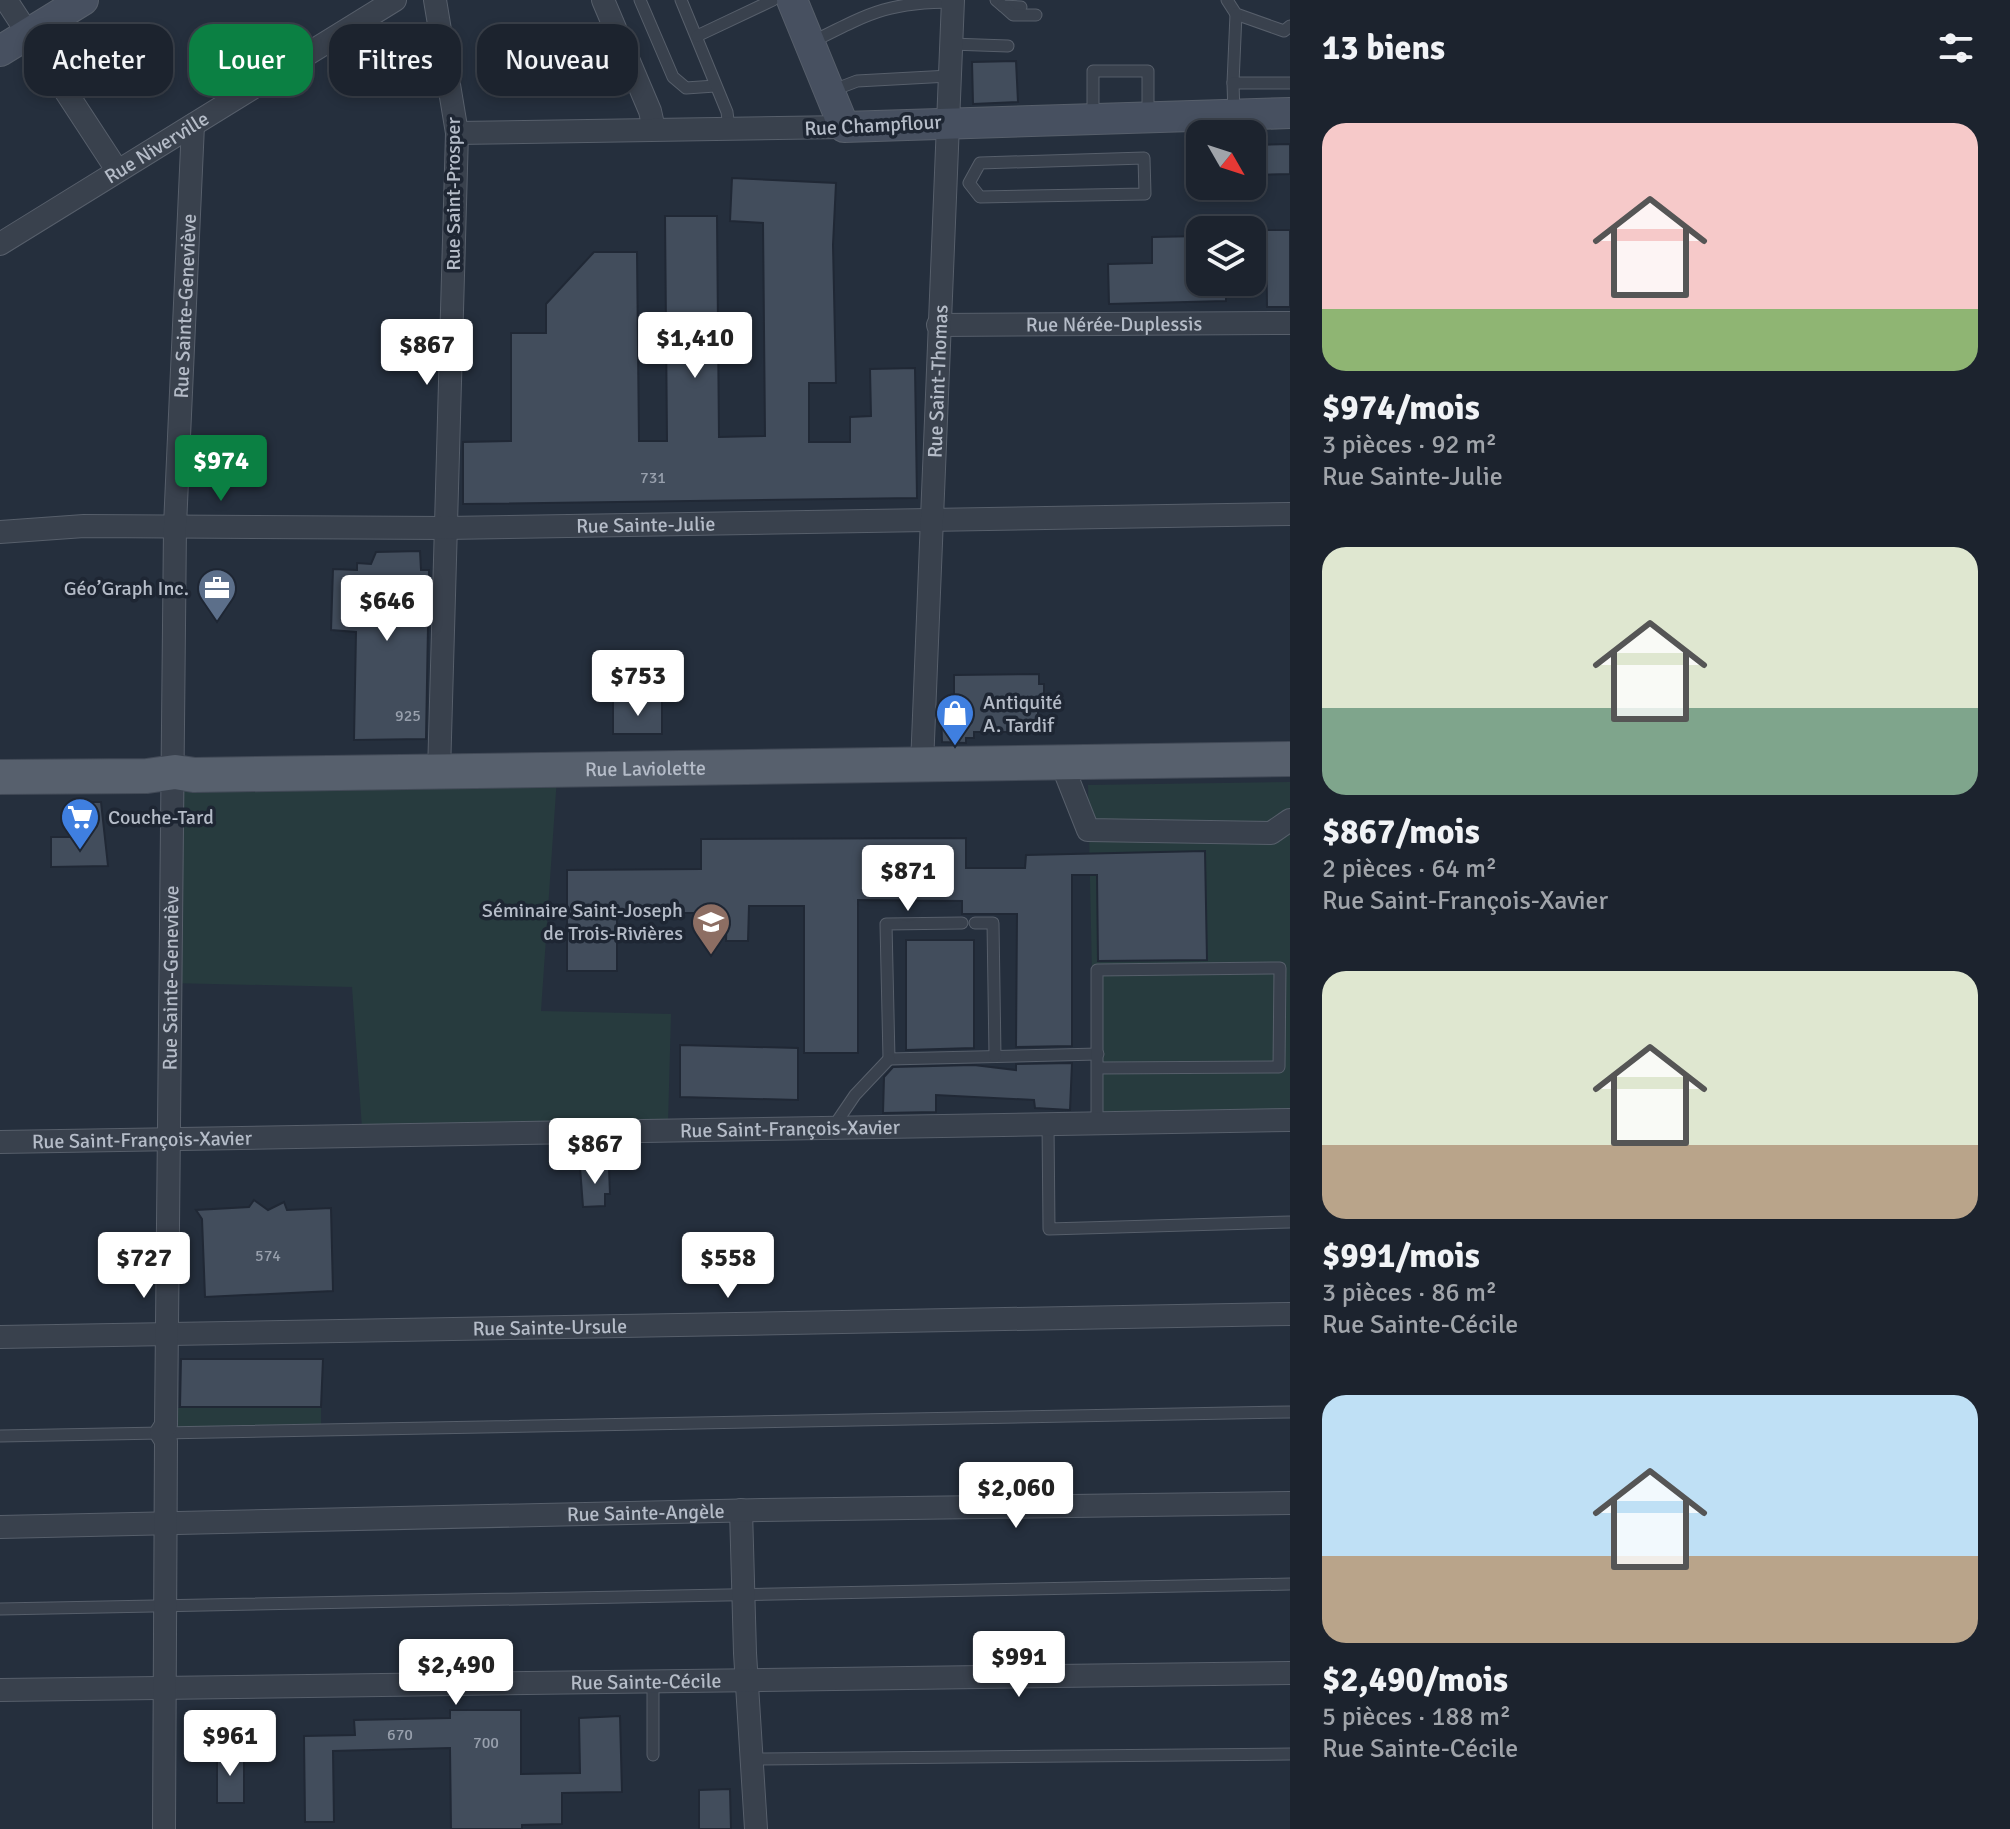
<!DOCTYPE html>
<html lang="fr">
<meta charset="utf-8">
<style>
body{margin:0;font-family:Signika,sans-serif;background:#292f3a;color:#f1f3f6;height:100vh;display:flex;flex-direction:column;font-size:30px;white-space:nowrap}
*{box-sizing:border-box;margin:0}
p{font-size:26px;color:#a0a4aa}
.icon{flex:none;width:44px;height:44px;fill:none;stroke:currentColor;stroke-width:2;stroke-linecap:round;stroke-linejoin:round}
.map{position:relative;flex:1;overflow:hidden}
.details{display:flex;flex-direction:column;background:#1c232e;width:720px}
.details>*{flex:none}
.hud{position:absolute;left:24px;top:24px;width:760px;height:72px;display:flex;gap:16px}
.needle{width:52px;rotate:129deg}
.fabs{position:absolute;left:1186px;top:120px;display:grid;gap:16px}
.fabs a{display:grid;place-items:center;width:80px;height:80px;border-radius:16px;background:#1c232e;box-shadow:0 4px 12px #0003,0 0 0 2px #3a404a;font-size:40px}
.price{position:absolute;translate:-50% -68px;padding:0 18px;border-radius:8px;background:#fff;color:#222;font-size:26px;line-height:52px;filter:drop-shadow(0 2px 4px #0008)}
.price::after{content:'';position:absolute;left:50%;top:48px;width:24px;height:18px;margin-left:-12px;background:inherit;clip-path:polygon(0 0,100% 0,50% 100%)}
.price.on{background:#0b8043;color:#fff}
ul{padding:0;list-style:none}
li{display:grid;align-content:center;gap:16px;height:424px;padding:0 32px}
li span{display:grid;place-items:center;height:248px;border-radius:24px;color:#555}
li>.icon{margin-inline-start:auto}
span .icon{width:144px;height:144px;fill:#fffc;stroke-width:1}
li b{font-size:34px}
h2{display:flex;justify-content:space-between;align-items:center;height:96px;padding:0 32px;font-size:34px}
.pill{padding:0 28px;border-radius:24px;background:#1c232e;box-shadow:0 4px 12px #0003,0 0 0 2px #3a404a;font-size:28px;line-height:72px}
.pill.on{background:#0b8043;color:#fff}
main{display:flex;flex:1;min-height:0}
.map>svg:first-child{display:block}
</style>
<main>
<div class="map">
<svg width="1290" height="1829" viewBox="0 0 1290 1829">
<rect width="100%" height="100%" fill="#252f3d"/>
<g fill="#273b3e">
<polygon points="175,772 557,777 541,1011 671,1014 668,1124 362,1128 352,987 169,983"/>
<polygon points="1290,782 1290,1112 1095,1116 1088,785"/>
<polygon points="321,1407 321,1428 161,1431 161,1408"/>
</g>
<g fill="#424d5c" stroke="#202835" stroke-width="2">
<polygon points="1016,61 1018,102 973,104 972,62"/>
<polygon points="1290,144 1290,174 1252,175 1252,145"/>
<polygon points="732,178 836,183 833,245 836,383 809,383 809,442 850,442 850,417 871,416 870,369 915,368 917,498 463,504 463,442 511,441 511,333 546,333 546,304 594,252 637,252 639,441 667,441 665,216 717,216 719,437 765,436 763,223 730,221"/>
<polygon points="1266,230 1290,230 1290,307 1267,307"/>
<polygon points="1200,236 1200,282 1226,282 1226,301 1109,304 1108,264 1152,263 1152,237"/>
<polygon points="420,551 421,570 429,570 426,739 354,740 356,632 331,630 333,569 357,570 357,563 371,564 376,552"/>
<polygon points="1039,674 1039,684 1044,684 1044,706 1038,706 1038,732 974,732 974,738 966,738 966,743 942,742 941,710 954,710 954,675"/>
<rect x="613" y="701" width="49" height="33"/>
<polygon points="69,802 101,802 108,866 51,867 51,837 71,837"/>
<polygon points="966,838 966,868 1025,868 1026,855 1205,851 1207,960 1098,961 1097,875 1072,875 1072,1046 1016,1047 1017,914 962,914 962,901 858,900 858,1053 804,1053 804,906 749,906 748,941 726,941 727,913 617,913 617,971 567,971 567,870 701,869 701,839"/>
<polygon points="906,940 974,940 974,1048 906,1050"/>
<polygon points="680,1045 798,1048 798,1100 680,1097"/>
<polygon points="1072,1063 1070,1110 1035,1108 1034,1100 936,1095 936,1112 883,1113 884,1077 893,1067 974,1065 1016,1070 1016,1064"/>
<polygon points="580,1167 609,1168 610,1194 605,1194 605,1206 583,1207"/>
<polygon points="254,1200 268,1210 284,1202 287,1210 331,1208 333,1291 205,1297 202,1219 196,1210 249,1207"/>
<polygon points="181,1359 323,1359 321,1407 180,1407"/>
<polygon points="450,1710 521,1710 521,1774 580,1773 579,1718 620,1716 622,1792 562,1793 562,1824 522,1825 522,1829 451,1829 450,1748 333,1751 334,1822 305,1822 304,1736 355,1735 354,1720 450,1718"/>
<rect x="217" y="1753" width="27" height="50"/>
<polygon points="730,1789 731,1829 699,1829 699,1790"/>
</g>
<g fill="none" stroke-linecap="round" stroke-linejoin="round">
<g stroke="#575f6b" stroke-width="13">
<g id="lane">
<polyline points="640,0 673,77 686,88 715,86"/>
<polyline points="681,0 727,112 729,128"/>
<polyline points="996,0 1003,6 1021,7"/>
<polyline points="1227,0 1236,14 1284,31 1290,26"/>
<polyline points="1003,6 1013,15 1036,15"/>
<polyline points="697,36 773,0"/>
<path d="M812,42C870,13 888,2 954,2"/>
<polyline points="951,44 1008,46"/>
<polyline points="1233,83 1236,14"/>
<polyline points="831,91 857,81 949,76"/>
<polyline points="1234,114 1233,83 1290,83"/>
<polyline points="1093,118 1093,71 1148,71 1148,114"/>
<polygon points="1144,158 1145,194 980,197 969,183 980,163"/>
<polyline points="962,923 886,924 889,1059 1098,1054"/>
<polyline points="975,923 993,923 995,1056"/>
<polyline points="1097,1123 1097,970 1280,968 1279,1067 1098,1068"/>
<polyline points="1048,1124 1049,1229 1290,1222"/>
<polyline points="834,1126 855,1095 889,1059"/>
<polyline points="0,1436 1290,1412"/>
<polyline points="0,1609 1290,1584"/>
<polyline points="653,1681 653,1755"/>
<polyline points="752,1759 1290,1754"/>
</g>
</g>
<g stroke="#575f6b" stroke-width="24">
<g id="street">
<polyline points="6,0 117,170"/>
<polyline points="435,0 457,133 439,773"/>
<polyline points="603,0 650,111 654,129"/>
<polyline points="457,133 844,127"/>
<path id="s1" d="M0,244L395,0"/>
<path id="s2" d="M938,325L1290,323"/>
<path id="s3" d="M0,532L84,526L446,528L1290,514"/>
<polyline points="1061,762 1088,830 1271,833 1290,820"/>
<path id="s4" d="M922,765L953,0"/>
<path id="s5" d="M0,1142L1290,1120"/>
<path id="s6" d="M0,1337L1290,1314"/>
<polyline points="741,1510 745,1653 756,1829"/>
<path id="s7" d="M0,1527L762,1510L1290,1503"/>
<path id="s8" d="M0,1690L1290,1673"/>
<path id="s9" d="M164,1829L166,1441L161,1433L166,1425L175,526L193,125"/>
</g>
</g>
<g stroke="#575f6b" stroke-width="32">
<g id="secondary">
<polyline points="792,0 844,127 1290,113"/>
<polyline points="0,51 83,0"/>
</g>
</g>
<g stroke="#424a57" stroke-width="36">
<g id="primary">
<path id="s10" d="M0,777L147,776L175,772L194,775L1290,759"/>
</g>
</g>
<use href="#lane" stroke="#39414d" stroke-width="11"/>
<use href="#street" stroke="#39414d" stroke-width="22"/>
<use href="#secondary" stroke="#475060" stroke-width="30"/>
<use href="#primary" stroke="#57606d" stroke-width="34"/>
</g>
<defs>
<g id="office-pin" transform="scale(2)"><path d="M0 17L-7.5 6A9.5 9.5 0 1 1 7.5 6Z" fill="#5c6f8a" stroke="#1e2633"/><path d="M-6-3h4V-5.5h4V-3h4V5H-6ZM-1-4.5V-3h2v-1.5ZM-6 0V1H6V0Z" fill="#fff"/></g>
<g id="shop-pin" transform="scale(2)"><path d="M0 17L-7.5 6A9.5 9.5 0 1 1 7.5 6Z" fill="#3f7fe0" stroke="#1e2633"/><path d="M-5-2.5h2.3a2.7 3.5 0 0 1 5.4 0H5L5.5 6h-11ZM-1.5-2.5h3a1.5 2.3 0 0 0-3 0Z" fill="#fff"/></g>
<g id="supermarket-pin" transform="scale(2)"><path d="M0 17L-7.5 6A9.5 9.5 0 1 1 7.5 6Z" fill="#3f7fe0" stroke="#1e2633"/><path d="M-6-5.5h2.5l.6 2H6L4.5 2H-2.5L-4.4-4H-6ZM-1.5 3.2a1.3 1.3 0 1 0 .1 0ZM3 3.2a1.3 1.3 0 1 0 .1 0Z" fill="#fff"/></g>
<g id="school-pin" transform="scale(2)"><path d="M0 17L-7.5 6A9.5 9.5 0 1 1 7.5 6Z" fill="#8d6e63" stroke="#1e2633"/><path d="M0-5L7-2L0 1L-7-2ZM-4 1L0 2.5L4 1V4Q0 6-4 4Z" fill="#fff"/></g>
</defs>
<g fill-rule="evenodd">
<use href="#office-pin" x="217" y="588"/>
<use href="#shop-pin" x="955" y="713"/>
<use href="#supermarket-pin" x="80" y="817"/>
<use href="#school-pin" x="711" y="922"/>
</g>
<g text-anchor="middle" stroke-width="7" stroke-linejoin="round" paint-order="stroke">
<g font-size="16" fill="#98a0ad">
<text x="653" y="483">731</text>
<text x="408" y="721">925</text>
<text x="268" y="1261">574</text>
<text x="400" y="1740">670</text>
<text x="486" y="1748">700</text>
</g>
<g font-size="20" fill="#b5bcc8" stroke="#1e2633">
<text transform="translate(873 125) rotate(-3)" y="7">Rue Champflour</text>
<text dy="7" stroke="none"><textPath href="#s1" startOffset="184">Rue Niverville</textPath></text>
<text transform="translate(453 194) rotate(-90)" y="7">Rue Saint-Prosper</text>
<text dy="7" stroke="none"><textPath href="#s9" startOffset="1526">Rue Sainte-Geneviève</textPath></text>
<text dy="7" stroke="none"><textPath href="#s2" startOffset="176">Rue Nérée-Duplessis</textPath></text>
<text dy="7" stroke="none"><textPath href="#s4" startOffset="384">Rue Saint-Thomas</textPath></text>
<text dy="7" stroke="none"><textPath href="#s3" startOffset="646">Rue Sainte-Julie</textPath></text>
<text dy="7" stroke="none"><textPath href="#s10" startOffset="646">Rue Laviolette</textPath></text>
<text dy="7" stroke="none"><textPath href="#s9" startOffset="854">Rue Sainte-Geneviève</textPath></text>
<text dy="7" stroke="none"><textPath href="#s5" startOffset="790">Rue Saint-François-Xavier</textPath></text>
<text dy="7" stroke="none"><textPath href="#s5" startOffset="142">Rue Saint-François-Xavier</textPath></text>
<text dy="7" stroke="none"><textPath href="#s6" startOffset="550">Rue Sainte-Ursule</textPath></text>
<text dy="7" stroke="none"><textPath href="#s7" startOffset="646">Rue Sainte-Angèle</textPath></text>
<text dy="7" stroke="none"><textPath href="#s8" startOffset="646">Rue Sainte-Cécile</textPath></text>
</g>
<g font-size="20" fill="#b5bcc8" stroke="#1e2633" text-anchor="end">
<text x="189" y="595">Géo’Graph Inc.</text>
<text x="983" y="709" text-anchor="start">Antiquité<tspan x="983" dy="23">A. Tardif</tspan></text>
<text x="108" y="824" text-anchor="start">Couche-Tard</text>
<text x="683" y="917">Séminaire Saint-Joseph<tspan x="683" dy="23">de Trois‑Rivières</tspan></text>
</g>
</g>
</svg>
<div class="fabs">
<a><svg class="needle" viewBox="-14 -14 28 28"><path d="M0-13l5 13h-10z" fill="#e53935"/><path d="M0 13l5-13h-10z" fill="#a0a4aa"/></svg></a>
<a><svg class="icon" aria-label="layers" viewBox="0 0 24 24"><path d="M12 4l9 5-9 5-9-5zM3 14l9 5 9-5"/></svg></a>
</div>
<b class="price" style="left:695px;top:380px">$1,410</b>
<b class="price" style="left:427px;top:387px">$867</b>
<b class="price on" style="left:221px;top:503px">$974</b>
<b class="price" style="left:387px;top:643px">$646</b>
<b class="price" style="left:638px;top:718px">$753</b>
<b class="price" style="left:908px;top:913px">$871</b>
<b class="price" style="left:595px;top:1186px">$867</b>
<b class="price" style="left:144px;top:1300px">$727</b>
<b class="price" style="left:728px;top:1300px">$558</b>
<b class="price" style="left:1016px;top:1530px">$2,060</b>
<b class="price" style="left:1019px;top:1699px">$991</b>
<b class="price" style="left:456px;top:1707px">$2,490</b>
<b class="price" style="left:230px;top:1778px">$961</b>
<div class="hud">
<a class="pill">Acheter</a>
<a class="pill on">Louer</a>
<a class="pill">Filtres</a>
<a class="pill">Nouveau</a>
</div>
</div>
<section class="details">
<h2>13 biens<svg class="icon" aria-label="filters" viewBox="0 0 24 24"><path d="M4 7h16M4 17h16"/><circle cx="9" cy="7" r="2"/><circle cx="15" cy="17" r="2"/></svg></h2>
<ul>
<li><span style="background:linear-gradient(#f6c9c9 75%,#8fb573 0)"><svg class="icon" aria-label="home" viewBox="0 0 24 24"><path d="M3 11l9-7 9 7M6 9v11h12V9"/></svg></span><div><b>$974/mois</b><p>3 pièces · 92 m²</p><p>Rue Sainte-Julie</p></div></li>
<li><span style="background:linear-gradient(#dfe7d0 65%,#7fa58c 0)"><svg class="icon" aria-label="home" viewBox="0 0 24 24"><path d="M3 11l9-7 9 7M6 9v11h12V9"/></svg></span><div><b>$867/mois</b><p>2 pièces · 64 m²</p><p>Rue Saint-François-Xavier</p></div></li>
<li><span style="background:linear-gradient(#dfe7d0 70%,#b9a48a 0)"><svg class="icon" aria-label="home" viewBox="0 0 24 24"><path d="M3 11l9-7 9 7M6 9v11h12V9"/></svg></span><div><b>$991/mois</b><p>3 pièces · 86 m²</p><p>Rue Sainte-Cécile</p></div></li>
<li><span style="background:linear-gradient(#bfe0f5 65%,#b9a48a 0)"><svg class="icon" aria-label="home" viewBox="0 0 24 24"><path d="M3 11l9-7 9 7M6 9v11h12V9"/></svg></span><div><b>$2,490/mois</b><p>5 pièces · 188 m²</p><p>Rue Sainte-Cécile</p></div></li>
</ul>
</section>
</main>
